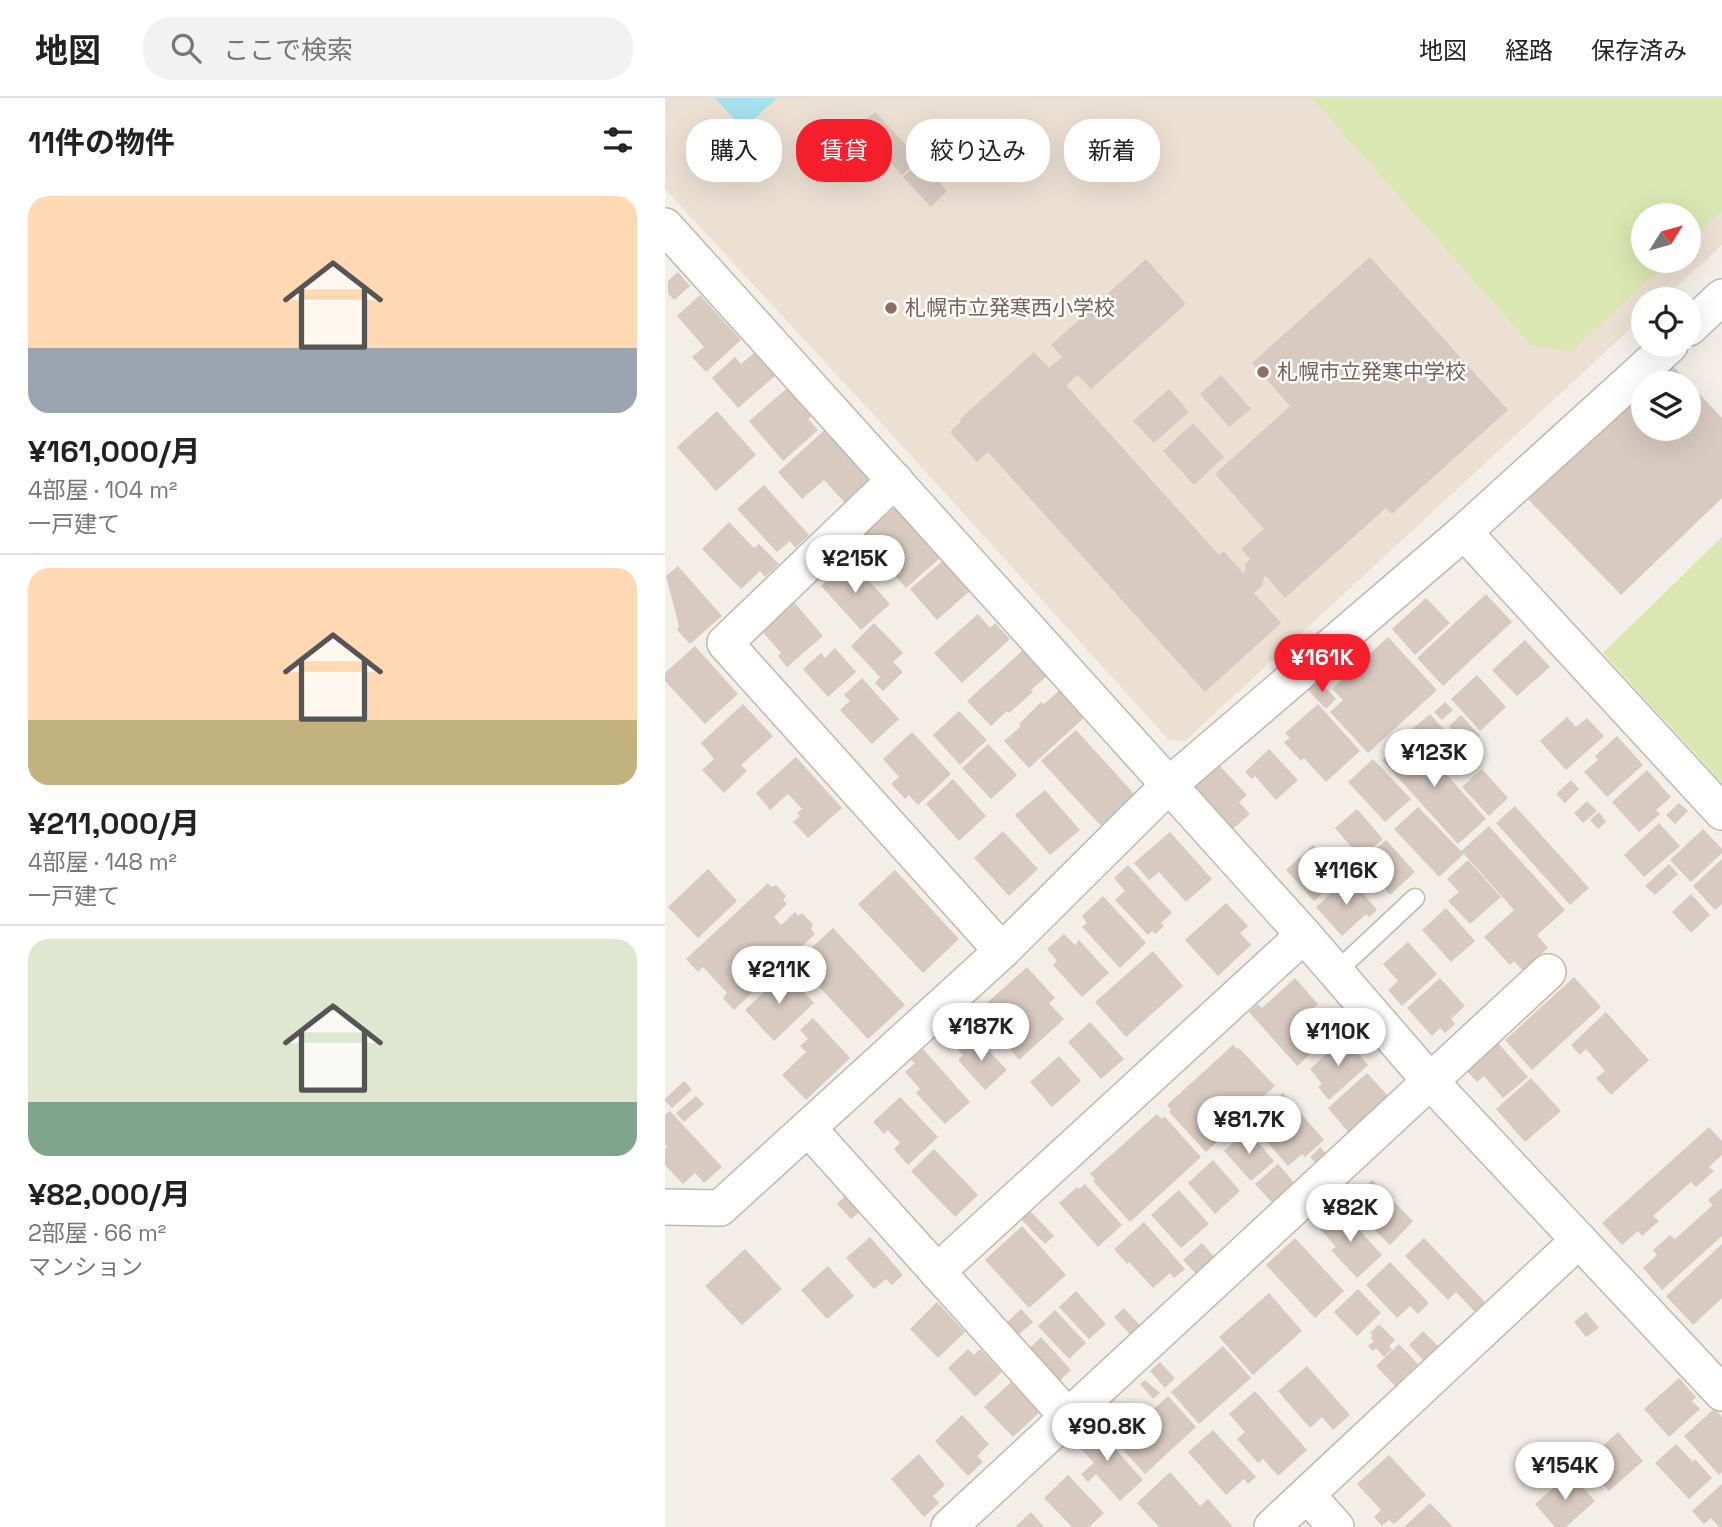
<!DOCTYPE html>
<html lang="ja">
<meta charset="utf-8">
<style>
body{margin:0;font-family:"Space Grotesk","Noto Sans JP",sans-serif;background:#f2f2f2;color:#222;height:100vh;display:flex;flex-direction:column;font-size:26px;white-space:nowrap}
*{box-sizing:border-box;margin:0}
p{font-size:23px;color:#767676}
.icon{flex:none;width:38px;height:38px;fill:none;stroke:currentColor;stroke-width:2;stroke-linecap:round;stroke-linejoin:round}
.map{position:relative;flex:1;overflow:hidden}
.details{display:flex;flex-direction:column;background:#fff;width:665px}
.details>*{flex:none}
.top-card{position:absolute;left:21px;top:21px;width:665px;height:63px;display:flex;gap:14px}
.needle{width:46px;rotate:53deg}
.fabs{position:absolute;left:966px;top:105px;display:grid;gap:14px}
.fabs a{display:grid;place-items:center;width:70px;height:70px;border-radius:50%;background:#fff;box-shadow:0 7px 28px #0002;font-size:35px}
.price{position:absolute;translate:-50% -60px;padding:0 16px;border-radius:24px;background:#fff;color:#222;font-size:23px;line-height:46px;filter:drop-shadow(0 2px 4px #0008)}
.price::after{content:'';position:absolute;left:50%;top:42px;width:21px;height:16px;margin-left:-10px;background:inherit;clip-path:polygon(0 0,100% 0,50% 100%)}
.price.current{background:#f41f2a;color:#fff}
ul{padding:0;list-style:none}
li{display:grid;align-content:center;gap:14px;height:371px;padding:0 28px}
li+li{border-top:2px solid #e0e0e0}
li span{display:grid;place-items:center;height:217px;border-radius:21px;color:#555}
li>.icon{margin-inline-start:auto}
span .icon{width:126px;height:126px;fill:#fffc;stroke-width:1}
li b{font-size:30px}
h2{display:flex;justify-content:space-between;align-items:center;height:84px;padding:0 28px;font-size:30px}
.chip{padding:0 24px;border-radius:28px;background:#fff;box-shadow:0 7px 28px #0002;font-size:24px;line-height:63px}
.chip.current{background:#f41f2a;color:#fff}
header{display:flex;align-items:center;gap:42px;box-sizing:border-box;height:98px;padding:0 35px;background:#fff;border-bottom:2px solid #e0e0e0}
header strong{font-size:33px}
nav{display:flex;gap:38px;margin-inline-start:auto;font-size:24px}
.search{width:490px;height:63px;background:#f2f2f2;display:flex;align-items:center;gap:18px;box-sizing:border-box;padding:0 24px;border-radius:28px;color:#767676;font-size:26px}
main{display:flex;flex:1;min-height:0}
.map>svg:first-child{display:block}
</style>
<header>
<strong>地図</strong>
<div class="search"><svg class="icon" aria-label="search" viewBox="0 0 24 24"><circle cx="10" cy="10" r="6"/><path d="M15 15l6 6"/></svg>ここで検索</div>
<nav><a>地図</a><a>経路</a><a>保存済み</a></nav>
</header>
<main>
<section class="details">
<h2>11件の物件<svg class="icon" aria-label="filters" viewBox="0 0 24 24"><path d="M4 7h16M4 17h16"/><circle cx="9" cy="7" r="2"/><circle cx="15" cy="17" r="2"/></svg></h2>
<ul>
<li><span style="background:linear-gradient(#ffd9b3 70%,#9aa5b1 0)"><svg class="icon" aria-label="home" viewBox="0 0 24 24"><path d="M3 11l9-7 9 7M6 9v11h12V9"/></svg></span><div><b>¥161,000/月</b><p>4部屋 · 104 m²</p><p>一戸建て</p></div></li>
<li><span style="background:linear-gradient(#ffd9b3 70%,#c2b280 0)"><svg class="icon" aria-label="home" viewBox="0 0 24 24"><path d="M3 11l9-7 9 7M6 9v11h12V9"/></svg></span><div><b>¥211,000/月</b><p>4部屋 · 148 m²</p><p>一戸建て</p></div></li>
<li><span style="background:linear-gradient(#dfe7d0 75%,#7fa58c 0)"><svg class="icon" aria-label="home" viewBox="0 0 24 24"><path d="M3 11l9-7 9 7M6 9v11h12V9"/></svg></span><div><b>¥82,000/月</b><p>2部屋 · 66 m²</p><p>マンション</p></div></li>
</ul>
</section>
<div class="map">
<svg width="1057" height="1429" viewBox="0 0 1057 1429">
<rect width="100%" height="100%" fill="#f4eee8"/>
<path fill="#ece0d3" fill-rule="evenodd" d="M0,0H1057V147L998,201H978V219L520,643L504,642L219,328L0,91ZM978,117H1024V163H978Z"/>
<g fill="#dae7b2">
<polygon points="647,0 1057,0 1057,113 1024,144 1024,117 978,117 978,163 1004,163 906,254 866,247"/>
<polygon points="1057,439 1057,685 938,555"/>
</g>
<polygon fill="#a7e0ee" points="50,0 110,0 111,1 78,31"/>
<g fill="#d8cac1">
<polygon points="210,14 254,61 237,77 201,38 203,36 197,26"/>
<polygon points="256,63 282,93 266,109 238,79"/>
<polygon points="705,159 843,312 727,416 721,410 620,500 600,477 597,488 589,495 616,525 540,594 323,354 312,364 285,334 296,323 295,321 369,254 384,270 397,259 386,247 481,161 521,206 426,291 413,277 401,287 554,457 559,453 579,476 581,465 585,461 576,451 599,431 550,376 625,308 587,265"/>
<polygon points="13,174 25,188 9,202 3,195 3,183"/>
<polygon points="35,197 76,242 41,274 27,259 39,249 12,218"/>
<polygon points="90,254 110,278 73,310 47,280 70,259 76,266"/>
<polygon points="1005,265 1057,320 1057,400 956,497 863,401 978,291 978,331 1024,331 1024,285 985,285"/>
<polygon points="556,277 586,311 564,329 535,296"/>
<polygon points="126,287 149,317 143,321 153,332 118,363 84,323"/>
<polygon points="504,291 524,314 489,345 468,323"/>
<polygon points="52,313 91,357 51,393 12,349"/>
<polygon points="528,325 559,359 529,387 498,353"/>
<polygon points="163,329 206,382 180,405 159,382 137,401 113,374"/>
<polygon points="99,387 144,437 130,450 125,443 112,454 72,411"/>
<polygon points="233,407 277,458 241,490 196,438"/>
<polygon points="64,424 89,450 94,446 114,466 100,479 95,473 76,491 37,451"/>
<polygon points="280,461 306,492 272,522 245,491"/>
<polygon points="185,462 225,506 196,532 156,488"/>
<polygon points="13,468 57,518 25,546 12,532 14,528 1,478"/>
<polygon points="821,496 847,524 778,588 752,560"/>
<polygon points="761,500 785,525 750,557 727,531"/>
<polygon points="129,504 158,538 122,569 113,558 116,555 96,532"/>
<polygon points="313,516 325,530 330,525 345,541 297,585 269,555"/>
<polygon points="209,525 238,555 228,564 238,574 218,593 210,585 215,579 186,548"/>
<polygon points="723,539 772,592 703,655 665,614 678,602 667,591"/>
<polygon points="860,542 885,569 852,598 827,572"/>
<polygon points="30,548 73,596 40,626 0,583 0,575"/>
<polygon points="170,550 191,574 163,599 138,571 156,555 160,560"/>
<polygon points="359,551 383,577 366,592 368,594 344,615 342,613 326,628 302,603"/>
<polygon points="812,577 841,609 815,633 786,601"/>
<polygon points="197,580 234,621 207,646 175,612 185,603 179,597"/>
<polygon points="654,582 671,601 661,611 643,592"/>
<polygon points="396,591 421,618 364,670 339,643 356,628 354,626 376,604 379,606"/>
<polygon points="780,604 788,612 777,622 769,614"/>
<polygon points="78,606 108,638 76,667 82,673 59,695 37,672 49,661 36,645"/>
<polygon points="653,606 695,653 661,684 639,660 636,663 619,644 625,640 620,635"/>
<polygon points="294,613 322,642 295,667 268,637"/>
<polygon points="765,616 783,636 765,653 746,632"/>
<polygon points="796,617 815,638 803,649 784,628"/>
<polygon points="902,619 911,629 922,620 939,638 901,672 875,643"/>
<polygon points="411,632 471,698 437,729 376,663"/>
<polygon points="247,634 286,676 253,707 244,697 240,701 226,686 234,679 218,661"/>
<polygon points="746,636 821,721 793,746 717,662"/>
<polygon points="952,638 978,667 942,699 919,674 933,662 930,658"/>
<polygon points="323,646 352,677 326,701 297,670"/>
<polygon points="604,651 633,682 611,702 590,678 587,681 580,674"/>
<polygon points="131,659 177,710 143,740 128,724 135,718 132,715 137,711 123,696 105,712 91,695"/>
<polygon points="708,661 746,701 720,724 683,684"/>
<polygon points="553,666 582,697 574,704 585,716 564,734 525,691"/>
<polygon points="817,671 843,700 824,718 797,689"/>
<polygon points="982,672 1006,699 991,712 995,716 974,734 947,704"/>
<polygon points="288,681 321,718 294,743 261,706"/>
<polygon points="906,682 914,691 900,705 891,696"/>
<polygon points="380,692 415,732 385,757 350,717"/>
<polygon points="922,703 932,713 918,725 909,715"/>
<polygon points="1014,705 1023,713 1010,726 1001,717"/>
<polygon points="850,708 924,790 905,807 831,725"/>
<polygon points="753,709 796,753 824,728 900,812 872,837 883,850 858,873 849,863 845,867 819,839 849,812 799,756 774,779 729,731"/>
<polygon points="692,711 718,741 696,760 670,730"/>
<polygon points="934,714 941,724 933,731 925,722"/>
<polygon points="994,725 1015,748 979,779 959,757"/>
<polygon points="1038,731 1057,751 1057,755 1026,784 1005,762"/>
<polygon points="338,733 373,771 344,798 309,760"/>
<polygon points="505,734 547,781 521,804 494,774 484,782 469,765"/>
<polygon points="721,742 750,774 725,797 696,764"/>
<polygon points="648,747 677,777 649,803 621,772"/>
<polygon points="1057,761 1057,806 1050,812 1028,788"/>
<polygon points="803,762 836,799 805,826 783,803 794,794 782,781"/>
<polygon points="1004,766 1013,776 990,797 980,788"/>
<polygon points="463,767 507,815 496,825 499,828 490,836 487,833 483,837 450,802 460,793 449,780"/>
<polygon points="43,771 72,803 33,840 3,809"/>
<polygon points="230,772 294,841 258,875 193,806"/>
<polygon points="684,779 712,812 704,819 701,816 677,838 651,809"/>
<polygon points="103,785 106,789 111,787 121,798 118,802 122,806 109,819 116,827 130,814 133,818 137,815 148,826 146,831 150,836 69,912 58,900 62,895 38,869 33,874 21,861"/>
<polygon points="1026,796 1045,817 1026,835 1007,814"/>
<polygon points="438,798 481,845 455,870 417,829 422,825 417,818"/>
<polygon points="561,805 583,828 575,835 586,847 553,878 520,842"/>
<polygon points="781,810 810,843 786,864 757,832"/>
<polygon points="168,830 240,907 203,941 131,864"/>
<polygon points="399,836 410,847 414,842 444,875 417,899 388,867 392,863 382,851"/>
<polygon points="743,844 772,876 737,908 723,892 733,883 718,866"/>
<polygon points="488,853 518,888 461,939 430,904"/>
<polygon points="362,869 390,900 384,905 399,921 354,962 330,933 319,942 302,923"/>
<polygon points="120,874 149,905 109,943 80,912"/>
<polygon points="909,879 936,909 867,972 840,942"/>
<polygon points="630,880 653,906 633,923 655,947 632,968 584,914 593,906 597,910"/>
<polygon points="775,880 800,908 786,921 790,926 780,935 775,930 767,938 742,910"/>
<polygon points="941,914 984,962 946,997 931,980 940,973 921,951 915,957 906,947"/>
<polygon points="148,920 185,960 141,1002 117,977 141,954 135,948 143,941 135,932"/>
<polygon points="425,924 459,961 436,981 403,944"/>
<polygon points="309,937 342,972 320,992 293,962 298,957 293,952"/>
<polygon points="679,940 703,967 664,1002 653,989 657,986 645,971"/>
<polygon points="833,945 863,979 838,1000 819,978 812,984 802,973"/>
<polygon points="568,947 572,951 574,950 610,988 598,999 600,1001 541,1054 504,1014 506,1012 502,1007"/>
<polygon points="258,951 305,1004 280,1026 251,995 255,991 240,974 250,965 246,962"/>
<polygon points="394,958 416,983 387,1009 365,984"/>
<polygon points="702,975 724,999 684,1035 663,1010"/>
<polygon points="866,980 896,1013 860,1044 831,1011"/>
<polygon points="19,983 27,992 7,1010 0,1003 0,1001"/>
<polygon points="618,995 659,1042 640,1059 637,1056 623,1068 585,1024"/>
<polygon points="31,998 39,1006 19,1024 11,1015"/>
<polygon points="235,999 273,1039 243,1067 229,1051 235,1045 223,1032 219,1036 208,1024"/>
<polygon points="5,1013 57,1069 39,1085 30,1075 18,1086 0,1067 0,1051 2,1049 0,1046 0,1017"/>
<polygon points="492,1016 497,1021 499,1018 536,1059 465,1124 428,1083 430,1081 425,1076"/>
<polygon points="1044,1029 1057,1043 1057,1057 1044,1069 1049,1073 1031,1089 1026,1084 988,1118 994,1123 977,1138 973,1133 957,1147 937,1125"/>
<polygon points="582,1032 609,1063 586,1083 559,1053"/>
<polygon points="655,1049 671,1065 659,1075 645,1059"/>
<polygon points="269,1051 313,1097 290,1119 246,1073"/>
<polygon points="548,1062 575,1093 550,1116 523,1085"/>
<polygon points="613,1066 634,1090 612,1110 590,1086"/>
<polygon points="707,1082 748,1123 725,1147 684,1106"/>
<polygon points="420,1086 457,1127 433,1149 394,1105 412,1089 414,1091"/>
<polygon points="1057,1090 1057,1138 997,1192 978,1170 992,1157 988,1152 1005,1137 1010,1141 1048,1107 1043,1102"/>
<polygon points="514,1092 544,1126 516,1150 486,1117"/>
<polygon points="180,1098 195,1114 186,1121 172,1106"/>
<polygon points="676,1112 717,1157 692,1180 666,1152 671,1149 655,1131"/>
<polygon points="365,1113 389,1138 380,1146 356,1121"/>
<polygon points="479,1124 520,1171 509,1180 505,1175 488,1190 464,1164 462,1166 449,1151"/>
<polygon points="357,1128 401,1177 364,1210 320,1162"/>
<polygon points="205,1139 238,1177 227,1187 221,1181 209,1191 181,1160"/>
<polygon points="630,1140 679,1193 650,1220 601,1167"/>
<polygon points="759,1140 820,1204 810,1214 791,1194 783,1202 740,1158"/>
<polygon points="537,1145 553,1163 534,1179 518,1162"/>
<polygon points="1057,1146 1057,1200 1028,1227 1001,1198"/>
<polygon points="80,1151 117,1191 77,1227 40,1188"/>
<polygon points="725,1164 764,1205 753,1216 745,1208 732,1220 701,1187"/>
<polygon points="163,1168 189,1198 162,1221 136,1192"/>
<polygon points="693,1191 716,1215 692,1238 669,1214"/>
<polygon points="411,1193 441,1226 424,1241 394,1209"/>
<polygon points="604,1195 637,1233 588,1277 554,1239"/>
<polygon points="272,1204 300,1234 273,1260 245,1231"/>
<polygon points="459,1210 479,1232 469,1241 449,1219"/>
<polygon points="356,1211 368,1224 346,1243 335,1231"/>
<polygon points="390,1212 421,1245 404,1261 373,1228"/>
<polygon points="921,1214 934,1230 921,1239 909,1224"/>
<polygon points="714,1226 730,1242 724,1248 727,1251 719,1259 711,1250 708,1253 703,1248 709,1243 705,1240 708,1238 705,1235"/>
<polygon points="758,1233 773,1248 759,1263 744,1247"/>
<polygon points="376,1239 406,1272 388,1289 358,1257"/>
<polygon points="734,1246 753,1266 730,1288 711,1268"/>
<polygon points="558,1248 586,1280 534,1326 506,1294"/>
<polygon points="303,1251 309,1257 315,1251 337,1274 310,1299 283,1270"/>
<polygon points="495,1264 510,1280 500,1290 485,1273"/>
<polygon points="642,1268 685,1317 668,1332 657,1319 645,1330 613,1293"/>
<polygon points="1014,1280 1031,1299 1027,1303 1035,1311 1004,1339 979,1311"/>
<polygon points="480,1282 495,1295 488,1301 475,1286"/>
<polygon points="346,1284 375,1314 348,1339 319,1309"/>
<polygon points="590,1293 642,1352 613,1378 598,1361 593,1365 572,1341 580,1334 564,1316"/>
<polygon points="503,1298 531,1329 480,1376 452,1345"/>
<polygon points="1050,1310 1057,1319 1057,1374 1054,1377 1019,1338"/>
<polygon points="297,1317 324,1346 312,1358 318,1364 303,1378 270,1343"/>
<polygon points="437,1319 451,1336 445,1341 431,1325"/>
<polygon points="427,1325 478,1382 455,1403 431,1376 423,1384 416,1376 429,1365 408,1342"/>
<polygon points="548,1332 591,1379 583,1386 579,1381 561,1397 523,1354"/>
<polygon points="953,1334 978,1363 944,1393 919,1365"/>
<polygon points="1011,1346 1028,1364 1030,1361 1047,1380 1024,1401 990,1365"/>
<polygon points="254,1356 280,1387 268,1398 274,1405 259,1419 226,1381"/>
<polygon points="724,1357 761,1397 729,1426 724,1422 717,1428 709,1419 716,1412 692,1386"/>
<polygon points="505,1374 535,1408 543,1401 568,1429 494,1429 472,1405"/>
<polygon points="905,1375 930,1403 901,1429 890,1429 870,1406"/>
<polygon points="403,1377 439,1415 424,1429 407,1429 379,1400"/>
<polygon points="1057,1386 1057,1429 1054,1429 1046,1420 1039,1426 1027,1413"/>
<polygon points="765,1405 788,1429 739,1429"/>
<polygon points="366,1414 379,1429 350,1429"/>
</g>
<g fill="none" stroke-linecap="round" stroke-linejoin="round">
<g stroke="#c2b7ae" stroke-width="21">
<polyline id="lane" points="671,874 750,800"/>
</g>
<g stroke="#c2b7ae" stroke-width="38">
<g id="street">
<polyline points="0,128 639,837 765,983 1057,1295"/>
<polyline points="1024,230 1057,199"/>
<polyline points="230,382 60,545 337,853"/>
<polyline points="799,434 1057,714"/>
<polyline points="143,1030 403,1319"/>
<polyline points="0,1109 55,1110 337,853 504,687 799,434 1005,247"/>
<polyline points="272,1174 639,837"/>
<polyline points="642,1397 671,1429"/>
<polyline points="284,1429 883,874"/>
<polyline points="607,1429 914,1142"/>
</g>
</g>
<use href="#lane" stroke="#fff" stroke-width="18"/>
<use href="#street" stroke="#fff" stroke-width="35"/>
</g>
<g fill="#8d6e63" stroke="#fff" stroke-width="2.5">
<circle cx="226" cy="210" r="7"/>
<circle cx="598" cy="274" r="7"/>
</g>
<g text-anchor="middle" stroke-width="5" stroke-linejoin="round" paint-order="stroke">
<g font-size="21" fill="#785e54" stroke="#fff" text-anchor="start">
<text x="240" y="217">札幌市立発寒西小学校</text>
<text x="612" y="281">札幌市立発寒中学校</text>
</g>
</g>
</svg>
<div class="fabs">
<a><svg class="needle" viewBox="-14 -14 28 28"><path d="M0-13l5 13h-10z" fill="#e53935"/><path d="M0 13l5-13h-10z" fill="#767676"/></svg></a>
<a><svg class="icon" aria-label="locate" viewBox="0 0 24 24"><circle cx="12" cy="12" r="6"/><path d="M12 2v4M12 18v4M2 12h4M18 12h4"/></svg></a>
<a><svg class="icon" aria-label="layers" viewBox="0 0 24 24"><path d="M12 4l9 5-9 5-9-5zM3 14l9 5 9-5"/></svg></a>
</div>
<b class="price" style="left:190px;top:497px">¥215K</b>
<b class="price current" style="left:657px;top:596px">¥161K</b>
<b class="price" style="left:769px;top:691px">¥123K</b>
<b class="price" style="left:681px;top:809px">¥116K</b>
<b class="price" style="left:114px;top:908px">¥211K</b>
<b class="price" style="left:316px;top:965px">¥187K</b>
<b class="price" style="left:673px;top:970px">¥110K</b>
<b class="price" style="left:584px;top:1058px">¥81.7K</b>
<b class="price" style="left:685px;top:1146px">¥82K</b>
<b class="price" style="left:442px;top:1365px">¥90.8K</b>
<b class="price" style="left:900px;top:1404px">¥154K</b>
<div class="top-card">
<a class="chip">購入</a>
<a class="chip current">賃貸</a>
<a class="chip">絞り込み</a>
<a class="chip">新着</a>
</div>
</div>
</main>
